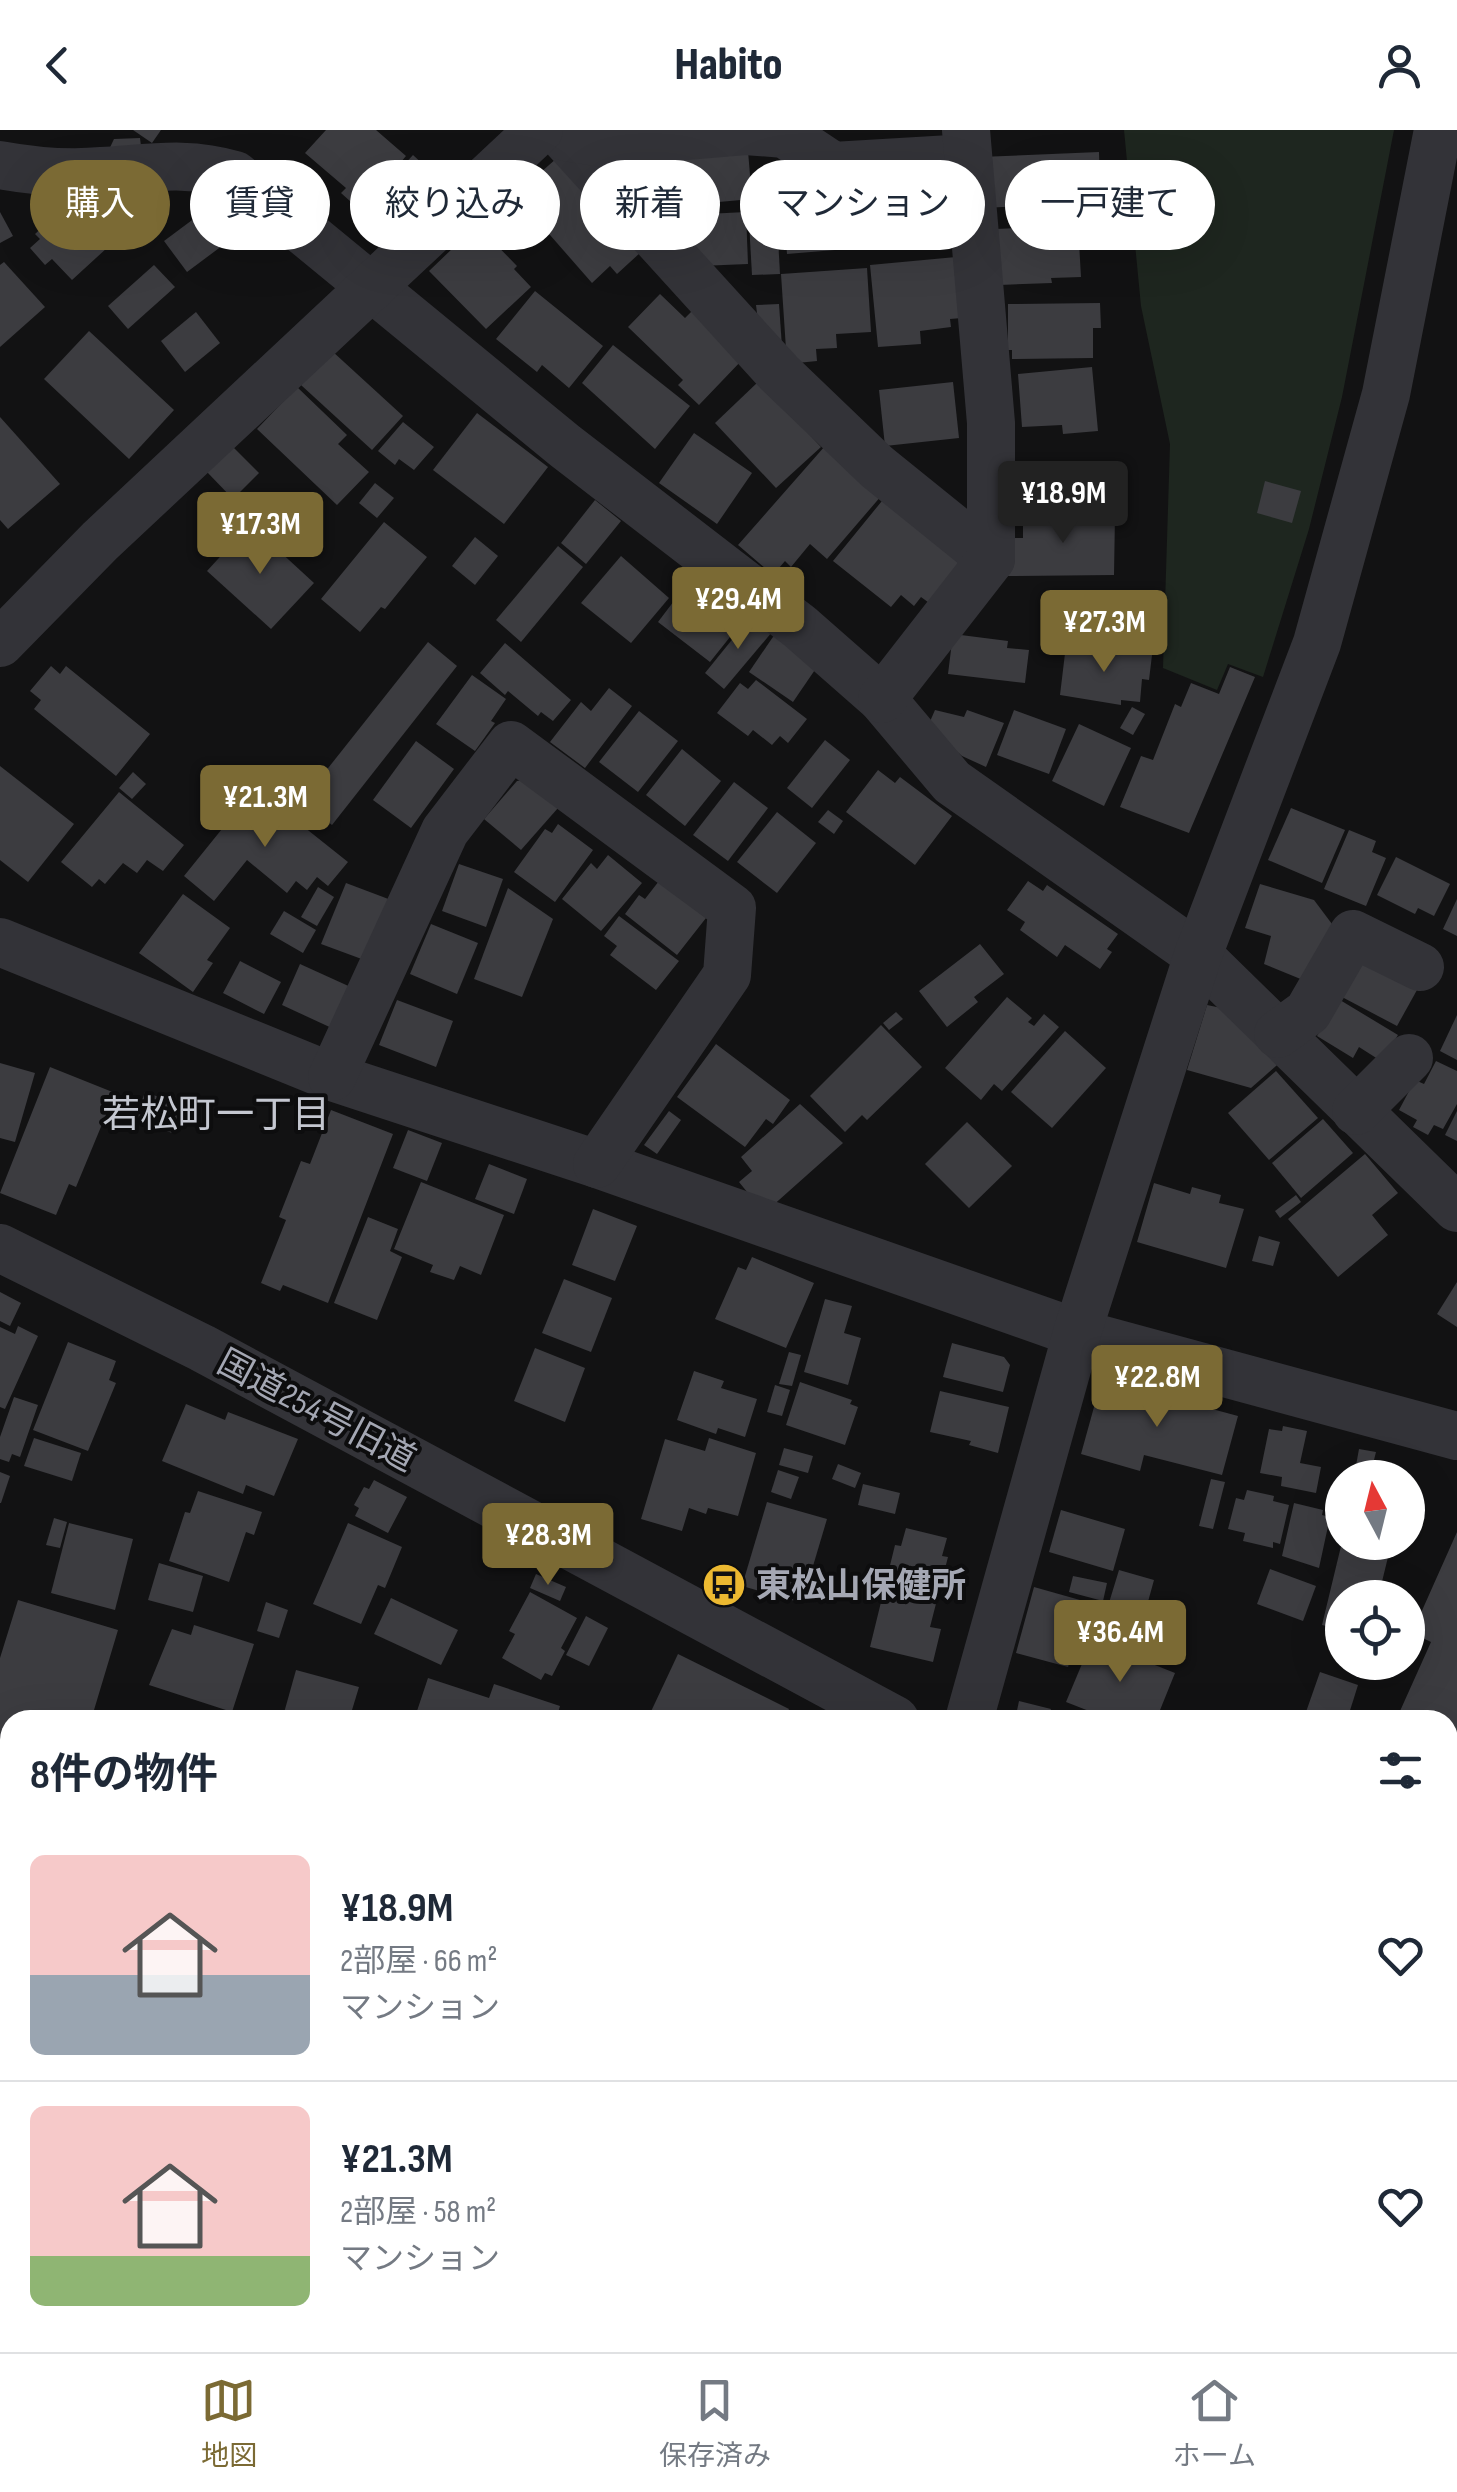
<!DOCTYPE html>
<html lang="ja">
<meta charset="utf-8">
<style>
body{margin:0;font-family:"Sofia Sans Condensed","Noto Sans JP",sans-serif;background:#f6f6f7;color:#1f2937;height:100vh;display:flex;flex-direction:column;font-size:38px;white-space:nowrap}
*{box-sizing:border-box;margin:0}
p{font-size:32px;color:#747a83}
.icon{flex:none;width:55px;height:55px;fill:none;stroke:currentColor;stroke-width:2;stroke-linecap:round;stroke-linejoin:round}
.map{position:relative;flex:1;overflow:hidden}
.sheet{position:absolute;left:0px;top:1580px;width:1458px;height:642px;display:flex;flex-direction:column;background:#fff;border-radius:30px 30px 0 0;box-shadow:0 10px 40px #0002}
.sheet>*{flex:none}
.top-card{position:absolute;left:30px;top:30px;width:1398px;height:90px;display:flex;gap:20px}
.needle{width:65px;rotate:353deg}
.fabs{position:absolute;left:1325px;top:1330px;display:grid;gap:20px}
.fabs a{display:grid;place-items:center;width:100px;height:100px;border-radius:50%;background:#fff;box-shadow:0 10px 40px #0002;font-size:50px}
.price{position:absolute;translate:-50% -85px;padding:0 22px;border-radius:10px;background:#7b6a34;color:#fff;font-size:32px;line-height:65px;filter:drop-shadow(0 2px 5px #0008)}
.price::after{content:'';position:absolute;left:50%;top:60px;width:30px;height:22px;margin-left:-15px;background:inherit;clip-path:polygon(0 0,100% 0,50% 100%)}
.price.active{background:#222;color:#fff}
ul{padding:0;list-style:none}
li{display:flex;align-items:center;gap:30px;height:250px;padding:0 30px}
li+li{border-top:2px solid #e0e1e3}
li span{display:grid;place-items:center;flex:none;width:280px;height:200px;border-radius:15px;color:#555}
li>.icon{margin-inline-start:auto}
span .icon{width:120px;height:120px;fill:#fffc;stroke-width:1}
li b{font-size:42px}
h2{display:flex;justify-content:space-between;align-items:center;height:120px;padding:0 30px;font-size:42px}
.pill{padding:0 35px;border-radius:45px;background:#fff;box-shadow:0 10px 40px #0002;font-size:35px;line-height:90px}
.pill.active{background:#7b6a34;color:#fff}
header{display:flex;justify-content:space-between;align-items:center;height:130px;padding:0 30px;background:#fff;font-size:45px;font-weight:800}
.menu{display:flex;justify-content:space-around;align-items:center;height:140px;border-top:2px solid #e0e1e3;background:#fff;font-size:28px;color:#747a83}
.menu a{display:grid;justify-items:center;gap:5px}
.menu .active{color:#7b6a34}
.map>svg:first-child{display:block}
</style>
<header><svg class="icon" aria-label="back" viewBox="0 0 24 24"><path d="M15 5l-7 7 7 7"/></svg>Habito<svg class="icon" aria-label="person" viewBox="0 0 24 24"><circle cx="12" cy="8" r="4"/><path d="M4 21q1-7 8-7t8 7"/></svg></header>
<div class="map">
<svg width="1457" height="2222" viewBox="0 0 1457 2222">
<rect width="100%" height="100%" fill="#121213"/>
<polygon fill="#1e261f" points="1124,0 1394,0 1342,267 1309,399 1263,547 1228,534 1217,560 1163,538 1170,314 1141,176"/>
<g fill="#3c3c40">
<polygon points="133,0 161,0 152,13"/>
<polygon points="326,0 376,0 406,26 360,80 341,63 346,58 305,23"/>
<polygon points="140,8 142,24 105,28 114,9"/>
<polygon points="748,21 752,69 652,78 648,31"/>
<polygon points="1099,22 1100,61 1051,63 1046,75 983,78 980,27"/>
<polygon points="413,25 440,50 410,83 383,58"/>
<polygon points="557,28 641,122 617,144 610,136 592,153 515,65"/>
<polygon points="88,56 105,74 98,81 120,106 72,150 52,129 45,135 30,118 40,109 35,104"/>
<polygon points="499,62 521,84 498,105 477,84"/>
<polygon points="223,67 246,98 187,142 164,111"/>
<polygon points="867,75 869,98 855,99 852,76"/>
<polygon points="831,76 835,120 787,124 783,79"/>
<polygon points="0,82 13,106 0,113"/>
<polygon points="746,82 748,134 700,136 692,128 690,106 674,107 667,86"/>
<polygon points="777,90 780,144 752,145 749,92"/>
<polygon points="477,95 517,136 514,139 531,157 486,199 429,141"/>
<polygon points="1078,95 1081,147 1051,148 1052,153 999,155 996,99"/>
<polygon points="956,127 962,188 950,189 951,197 920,201 921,214 878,217 870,135"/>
<polygon points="4,132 45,177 0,217 0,135"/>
<polygon points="154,135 175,157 128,199 108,176"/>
<polygon points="867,138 871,202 836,204 837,218 816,219 817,231 787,234 781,144"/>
<polygon points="535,161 603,216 569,258 542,235 537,242 496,209"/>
<polygon points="660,164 685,188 692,181 743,229 699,275 678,255 683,250 628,197"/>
<polygon points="1100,173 1101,198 1093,198 1093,228 1012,229 1012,220 1008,220 1008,174"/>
<polygon points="779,174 783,231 758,191 756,175"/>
<polygon points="196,182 220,213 185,242 161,211"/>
<polygon points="89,201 174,280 129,329 44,249"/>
<polygon points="613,215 690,276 655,319 582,253"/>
<polygon points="332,221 403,286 372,320 301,255"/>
<polygon points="1092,237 1098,301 1063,304 1062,295 1022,297 1018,244"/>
<polygon points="759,251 821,317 776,358 715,293"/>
<polygon points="953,252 959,308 885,316 879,260"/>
<polygon points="297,257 347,305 338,314 369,342 337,375 257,299"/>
<polygon points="477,283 548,337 504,394 433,340"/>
<polygon points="0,287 60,354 8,399 0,390"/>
<polygon points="403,292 434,317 414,340 399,329 395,335 378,321"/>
<polygon points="694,303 752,343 717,394 659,353"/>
<polygon points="825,316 882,365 827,429 810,414 791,437 785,431 773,445 738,415"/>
<polygon points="233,317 259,343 233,369 207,342"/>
<polygon points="1265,351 1301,361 1292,393 1257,383"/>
<polygon points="375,353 394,368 377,388 359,373"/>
<polygon points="886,366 970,434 932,475 921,467 914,476 901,465 891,477 833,431"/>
<polygon points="595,370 621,391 586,434 561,413"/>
<polygon points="1023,385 1115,385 1114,445 1005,446 1005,408 1023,408"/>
<polygon points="384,392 427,427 385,479 381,477 360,502 321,469"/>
<polygon points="250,394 314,453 271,499 207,441"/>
<polygon points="475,407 498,426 475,455 452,436"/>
<polygon points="558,416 583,437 521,512 496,490"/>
<polygon points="621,426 669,468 631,513 581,473"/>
<polygon points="696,442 740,476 729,490 738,497 710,532 658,492"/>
<polygon points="752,485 772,502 724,559 705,543"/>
<polygon points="777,501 821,531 793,572 749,542"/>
<polygon points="953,504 1008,511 1007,518 1029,520 1025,553 948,544"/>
<polygon points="428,512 457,536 332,695 302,671"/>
<polygon points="505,513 571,570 553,591 541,582 538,586 508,561 505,565 480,543"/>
<polygon points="1066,515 1152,525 1149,550 1142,549 1140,572 1121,570 1121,575 1060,565"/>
<polygon points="51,536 60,544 66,536 150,604 116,646 34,579 41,570 30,561"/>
<polygon points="1230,537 1255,547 1189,703 1120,677 1141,626 1153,630 1175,574 1181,577 1191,553 1219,564"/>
<polygon points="472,545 506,569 491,591 495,593 475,621 436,594"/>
<polygon points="756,550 807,589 788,613 780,606 772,615 753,600 748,606 717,583 740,553 748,559"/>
<polygon points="609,558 632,576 585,638 550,612 581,572 591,581"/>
<polygon points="1132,577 1145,584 1133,605 1120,598"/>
<polygon points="935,580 964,587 967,580 1004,593 986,637 962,626 928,596"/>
<polygon points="1014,580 1066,599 1049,644 997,625"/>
<polygon points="639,581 678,611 638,662 599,632"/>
<polygon points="1079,594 1131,618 1104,676 1052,651"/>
<polygon points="825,610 850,630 812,678 787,658"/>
<polygon points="416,611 454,639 411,698 373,670"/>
<polygon points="682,619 721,651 685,696 646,665"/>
<polygon points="0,636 74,694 28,752 0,730"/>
<polygon points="878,640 895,653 900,647 952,686 915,735 846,682"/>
<polygon points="133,642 146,654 132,669 119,658"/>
<polygon points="525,650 558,678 521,720 484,689 517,651"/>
<polygon points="734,652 768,678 728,731 693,705"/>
<polygon points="255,658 348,732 328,756 317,747 307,760 296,751 287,763 247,730 214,771 184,746"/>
<polygon points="119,662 184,715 163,741 147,730 137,743 123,733 105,754 99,749 92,757 61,732"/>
<polygon points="1291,678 1345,700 1322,753 1268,730"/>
<polygon points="828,680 843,691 834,704 818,692"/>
<polygon points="777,682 816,713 777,763 737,732"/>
<polygon points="558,694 593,720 555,772 514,742 545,699 552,703"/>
<polygon points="1349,700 1376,711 1372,722 1386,728 1366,776 1324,759"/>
<polygon points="608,725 642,753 601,801 562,769 591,733 597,739"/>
<polygon points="1396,727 1450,754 1434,786 1418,778 1415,784 1377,765"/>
<polygon points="459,734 503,749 486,797 442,781"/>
<polygon points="659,751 706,788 677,825 625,784 639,765 645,769"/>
<polygon points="1028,751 1043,761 1047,755 1118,804 1107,819 1112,822 1100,839 1065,815 1057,827 1020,800 1025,792 1007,780"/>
<polygon points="346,753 391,770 367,831 321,814"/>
<polygon points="1260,754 1314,770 1335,798 1303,850 1264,834 1271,806 1245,798"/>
<polygon points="318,757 334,767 317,796 301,787"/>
<polygon points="508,758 553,789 522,867 474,849"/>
<polygon points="183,764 230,798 207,830 213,833 193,862 139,823"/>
<polygon points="1457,769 1457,806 1443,799"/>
<polygon points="284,781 316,800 303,823 270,804"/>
<polygon points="619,786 679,831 656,860 610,825 617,816 604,806"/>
<polygon points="431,794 478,813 457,864 410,844"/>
<polygon points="980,814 1004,844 974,867 978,872 947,897 919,861"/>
<polygon points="240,831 281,852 264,884 223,863"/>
<polygon points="1362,831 1417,860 1397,896 1342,867"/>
<polygon points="300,834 355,859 336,900 282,875"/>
<polygon points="1007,867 1032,888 1028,892 1034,896 1044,884 1059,897 1002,961 994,954 981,970 945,938"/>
<polygon points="397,870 453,891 436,937 379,915"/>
<polygon points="1340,870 1398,905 1381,931 1359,917 1353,928 1317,906"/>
<polygon points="1207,875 1231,880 1284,929 1251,958 1187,940"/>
<polygon points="896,882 903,889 889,900 883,893"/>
<polygon points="1457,885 1457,930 1440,921"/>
<polygon points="881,895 922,937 867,990 862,985 845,1002 810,966"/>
<polygon points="1065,901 1106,938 1052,998 1011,962"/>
<polygon points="716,914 790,970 773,994 766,989 745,1017 677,967"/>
<polygon points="1436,931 1457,941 1457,974 1443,999 1434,995 1428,1005 1413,997 1417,990 1399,980 1415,950 1424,954"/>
<polygon points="0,933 35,943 15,1012 0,1008"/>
<polygon points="50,937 115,963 76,1057 69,1054 56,1085 0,1063"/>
<polygon points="1276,941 1318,988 1269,1030 1228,983"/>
<polygon points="145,962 184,976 175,1004 135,990"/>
<polygon points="800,974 843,1013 770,1078 756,1073 739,1052 752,1041 741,1027"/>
<polygon points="331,980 393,1004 328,1173 283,1155 280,1161 261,1153 286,1090 279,1087 301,1031 310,1034"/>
<polygon points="669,981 681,990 657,1024 644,1015"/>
<polygon points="1457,981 1457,1011 1445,1005"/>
<polygon points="1323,989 1353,1023 1301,1068 1272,1033"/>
<polygon points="967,992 1012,1036 969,1078 925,1034"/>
<polygon points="408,1000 442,1013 427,1051 393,1038"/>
<polygon points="1365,1024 1398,1063 1372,1085 1388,1105 1338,1147 1288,1089"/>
<polygon points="489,1034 527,1049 514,1084 475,1069"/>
<polygon points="421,1052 504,1085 481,1145 460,1136 454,1150 430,1142 433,1135 394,1119"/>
<polygon points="1154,1053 1190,1064 1192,1057 1221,1065 1219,1073 1244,1079 1226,1138 1137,1112"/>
<polygon points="1296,1065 1301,1072 1280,1088 1275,1081"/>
<polygon points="593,1079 637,1096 615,1151 572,1135"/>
<polygon points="368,1087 398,1099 390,1121 402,1127 377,1190 334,1173"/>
<polygon points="1259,1106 1280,1112 1273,1136 1252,1131"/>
<polygon points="752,1127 814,1153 786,1218 715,1189 738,1137 746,1140"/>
<polygon points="564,1149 612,1168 591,1222 542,1203"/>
<polygon points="1457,1152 1457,1197 1437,1184"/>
<polygon points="0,1162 21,1173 10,1196 0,1191"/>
<polygon points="825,1169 852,1176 844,1203 861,1208 848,1255 804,1242"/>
<polygon points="18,1196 38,1206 5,1279 0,1277 0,1197 15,1204"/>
<polygon points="68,1212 116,1231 109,1250 116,1253 88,1321 33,1300"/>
<polygon points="952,1213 1004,1227 1010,1235 1003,1262 943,1247"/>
<polygon points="535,1218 585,1238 565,1292 514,1271"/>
<polygon points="789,1222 801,1225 792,1256 779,1254"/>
<polygon points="694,1241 724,1251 721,1258 757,1269 745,1307 718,1298 716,1304 677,1290"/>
<polygon points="800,1252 852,1270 850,1274 858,1277 845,1315 786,1295"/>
<polygon points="1112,1252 1238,1286 1222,1345 1144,1325 1140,1341 1081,1324 1099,1259"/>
<polygon points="775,1255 790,1260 782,1286 767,1282"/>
<polygon points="940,1261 1009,1277 998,1323 969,1315 971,1311 930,1302"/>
<polygon points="14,1267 38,1275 20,1327 12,1324 9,1332 0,1329 0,1307"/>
<polygon points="186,1274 225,1290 228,1282 298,1309 274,1366 246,1355 243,1364 162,1331"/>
<polygon points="1283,1296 1307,1301 1300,1333 1321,1337 1316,1363 1281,1356 1282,1347 1260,1343 1269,1299 1282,1301"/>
<polygon points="34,1308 81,1323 72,1351 24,1336"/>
<polygon points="709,1308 756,1323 738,1386 708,1378 706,1384 689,1378 682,1401 641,1389 665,1309 705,1321"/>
<polygon points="784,1318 813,1326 808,1343 779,1335"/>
<polygon points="1359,1319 1376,1322 1371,1342 1392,1348 1344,1348 1346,1339 1355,1341"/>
<polygon points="838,1334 861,1343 855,1358 832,1349"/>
<polygon points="778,1340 799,1347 791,1369 771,1362"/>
<polygon points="0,1342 10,1346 1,1373 0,1373"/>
<polygon points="1211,1349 1225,1352 1213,1399 1199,1396"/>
<polygon points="374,1350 407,1367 388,1403 355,1386 359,1378 354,1375 364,1357 369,1359"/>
<polygon points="863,1354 900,1363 895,1384 858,1375"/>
<polygon points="1247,1360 1274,1366 1273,1371 1289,1375 1280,1414 1273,1412 1273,1418 1243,1411 1245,1403 1228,1399 1236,1368 1244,1370"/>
<polygon points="198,1361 262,1382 254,1405 246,1402 229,1452 169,1431 185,1382 190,1383"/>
<polygon points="1341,1367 1342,1367 1342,1400 1334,1399"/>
<polygon points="767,1372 827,1389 802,1473 742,1456"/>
<polygon points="1294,1373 1323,1380 1322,1385 1330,1387 1319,1438 1282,1426"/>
<polygon points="1061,1380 1125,1399 1113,1441 1049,1422"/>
<polygon points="54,1388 67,1392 60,1418 46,1415"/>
<polygon points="69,1393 133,1409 115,1480 51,1463"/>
<polygon points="348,1393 402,1417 385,1458 378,1455 361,1494 313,1474"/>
<polygon points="906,1398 947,1408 942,1426 948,1427 930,1497 941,1499 933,1532 870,1517 895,1415 901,1416"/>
<polygon points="1457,1402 1457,1629 1448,1651 1448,1590 1396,1590 1431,1512 1412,1503"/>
<polygon points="1342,1412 1389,1423 1378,1468 1342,1468 1342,1500 1322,1495"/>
<polygon points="159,1433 203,1446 193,1482 148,1470"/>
<polygon points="1270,1439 1316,1456 1303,1491 1257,1474"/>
<polygon points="1119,1440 1154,1450 1146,1479 1170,1485 1160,1519 1101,1499"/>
<polygon points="536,1444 566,1457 560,1471 530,1458"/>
<polygon points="1073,1446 1107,1453 1103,1471 1069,1462"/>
<polygon points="1034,1457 1087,1472 1068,1537 1016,1523"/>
<polygon points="530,1462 577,1488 561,1518 565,1521 552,1546 545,1543 541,1550 502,1528 515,1504 509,1501"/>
<polygon points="391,1468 458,1500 441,1535 374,1504"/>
<polygon points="18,1470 118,1500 91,1590 10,1590 10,1735 0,1734 0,1528"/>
<polygon points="266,1472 288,1480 279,1508 257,1501"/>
<polygon points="586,1486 608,1498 589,1536 566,1525"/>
<polygon points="194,1495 254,1514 232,1582 149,1555 172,1499 191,1505"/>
<polygon points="1092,1510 1175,1543 1156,1590 1112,1590 1066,1572"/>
<polygon points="678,1524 789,1579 784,1590 647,1590"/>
<polygon points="296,1540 359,1557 349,1590 282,1590"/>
<polygon points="1320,1542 1358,1555 1347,1590 1329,1590 1306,1582"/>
<polygon points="428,1548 489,1568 494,1554 560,1576 556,1590 414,1590"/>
<polygon points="1019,1571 1051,1579 1048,1590 1015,1590"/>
<polygon points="1448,1727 1457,1731 1457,1793 1454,1792 1451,1797 1448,1795"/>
<polygon points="10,1798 10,1908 0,1909 0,1802"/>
<polygon points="1448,1952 1457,1957 1457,2001 1448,2020"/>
<polygon points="1448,2132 1457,2136 1457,2202 1448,2198"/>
<polygon points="367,2212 429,2212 433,2216 427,2222 357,2222"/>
<polygon points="573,2212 683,2212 688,2216 683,2222 566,2222"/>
<polygon points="976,2212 1042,2212 1037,2222 971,2222"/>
<polygon points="1055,2212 1109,2212 1118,2216 1115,2222 1051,2222"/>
<polygon points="1134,2212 1154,2212 1179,2222 1123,2222 1126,2214 1132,2216"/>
</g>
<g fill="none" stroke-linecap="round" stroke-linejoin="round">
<g stroke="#333338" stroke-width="48">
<polyline points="558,0 779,243 877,337 991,429"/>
<polyline points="565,0 565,7 603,13 745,1 785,4 833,36 968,28"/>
<path d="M0,35C33,41 69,44 102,41C151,38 188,31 235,45L565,316L800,497L882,569L952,652L1198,825L1457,1078"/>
<polyline points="0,513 100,411 539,0"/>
<polyline points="882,569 991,429 991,293 966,0"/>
<polyline points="0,812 332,947 597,1034 1077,1203 1457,1306"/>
<polyline points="1278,904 1308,882 1353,804 1420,837"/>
<polyline points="332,947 445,701 511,615 732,778 727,845 597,1034"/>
<polyline points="1356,981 1409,928"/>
<polyline points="0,1118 202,1218 895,1590"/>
<polyline points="969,1590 1077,1203 1198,825 1317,513 1386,264 1438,0"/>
<polyline points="0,1767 10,1768"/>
<polyline points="1448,1878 1457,1883"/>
<polyline points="0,1959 10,1971"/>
<polyline points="1448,2078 1457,2059"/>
<polyline points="205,2212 213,2222"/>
<polyline points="1290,2212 1324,2222"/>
<polyline points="808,2222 813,2212"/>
<polyline points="1384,2222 1388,2212"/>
</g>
</g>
<defs>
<g id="bus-disc" transform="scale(2.25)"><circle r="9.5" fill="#ecb931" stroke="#0d0d0e"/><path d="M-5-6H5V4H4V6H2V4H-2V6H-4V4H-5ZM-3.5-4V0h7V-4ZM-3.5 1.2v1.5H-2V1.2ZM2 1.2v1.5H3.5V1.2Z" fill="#111"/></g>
</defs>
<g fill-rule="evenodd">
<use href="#bus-disc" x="724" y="1455"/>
</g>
<g text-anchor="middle" stroke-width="8" stroke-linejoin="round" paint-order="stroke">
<g font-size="35" fill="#a4a7b3" stroke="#0d0d0e">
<text transform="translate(317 1280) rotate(28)" y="12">国道254号旧道</text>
</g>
<g font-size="35" font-weight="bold" fill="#a4a7b3" stroke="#0d0d0e" text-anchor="start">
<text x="756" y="1467">東松山保健所</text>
</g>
<g font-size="38" fill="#c4c7d0" stroke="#0d0d0e">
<text x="216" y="997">若松町一丁目</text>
</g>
</g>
</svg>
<div class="fabs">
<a><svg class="needle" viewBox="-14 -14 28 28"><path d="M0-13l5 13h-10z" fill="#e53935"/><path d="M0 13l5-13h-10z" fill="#747a83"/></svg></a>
<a><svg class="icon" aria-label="locate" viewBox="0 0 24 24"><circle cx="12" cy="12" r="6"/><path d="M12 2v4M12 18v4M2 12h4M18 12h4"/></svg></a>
</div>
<b class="price active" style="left:1063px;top:416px">¥18.9M</b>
<b class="price" style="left:260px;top:447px">¥17.3M</b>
<b class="price" style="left:738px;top:522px">¥29.4M</b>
<b class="price" style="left:1104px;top:545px">¥27.3M</b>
<b class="price" style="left:265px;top:720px">¥21.3M</b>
<b class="price" style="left:1157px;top:1300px">¥22.8M</b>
<b class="price" style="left:548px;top:1458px">¥28.3M</b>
<b class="price" style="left:1120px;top:1555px">¥36.4M</b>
<div class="top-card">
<a class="pill active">購入</a>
<a class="pill">賃貸</a>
<a class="pill">絞り込み</a>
<a class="pill">新着</a>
<a class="pill">マンション</a>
<a class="pill">一戸建て</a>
</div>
<section class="sheet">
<h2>8件の物件<svg class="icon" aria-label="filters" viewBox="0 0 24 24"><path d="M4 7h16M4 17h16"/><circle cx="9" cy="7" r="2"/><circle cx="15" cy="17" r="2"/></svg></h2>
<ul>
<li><span style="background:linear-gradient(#f6c9c9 60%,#9aa5b1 0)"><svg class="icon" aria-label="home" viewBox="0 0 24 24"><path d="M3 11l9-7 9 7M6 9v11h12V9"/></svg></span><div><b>¥18.9M</b><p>2部屋 · 66 m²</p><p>マンション</p></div><svg class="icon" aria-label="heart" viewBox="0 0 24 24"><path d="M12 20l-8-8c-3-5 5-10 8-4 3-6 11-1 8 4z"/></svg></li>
<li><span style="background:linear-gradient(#f6c9c9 75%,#8fb573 0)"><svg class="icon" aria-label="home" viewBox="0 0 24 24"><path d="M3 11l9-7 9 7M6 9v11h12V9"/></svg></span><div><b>¥21.3M</b><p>2部屋 · 58 m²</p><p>マンション</p></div><svg class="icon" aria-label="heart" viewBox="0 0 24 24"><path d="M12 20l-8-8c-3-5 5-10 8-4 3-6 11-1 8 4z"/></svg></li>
</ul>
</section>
</div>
<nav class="menu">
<a class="active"><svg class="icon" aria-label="map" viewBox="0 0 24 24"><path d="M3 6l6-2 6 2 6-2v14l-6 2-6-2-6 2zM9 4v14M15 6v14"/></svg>地図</a>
<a><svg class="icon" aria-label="saved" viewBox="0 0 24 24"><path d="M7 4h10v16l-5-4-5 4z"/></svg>保存済み</a>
<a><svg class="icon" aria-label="home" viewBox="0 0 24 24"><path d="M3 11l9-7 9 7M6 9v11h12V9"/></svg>ホーム</a>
</nav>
